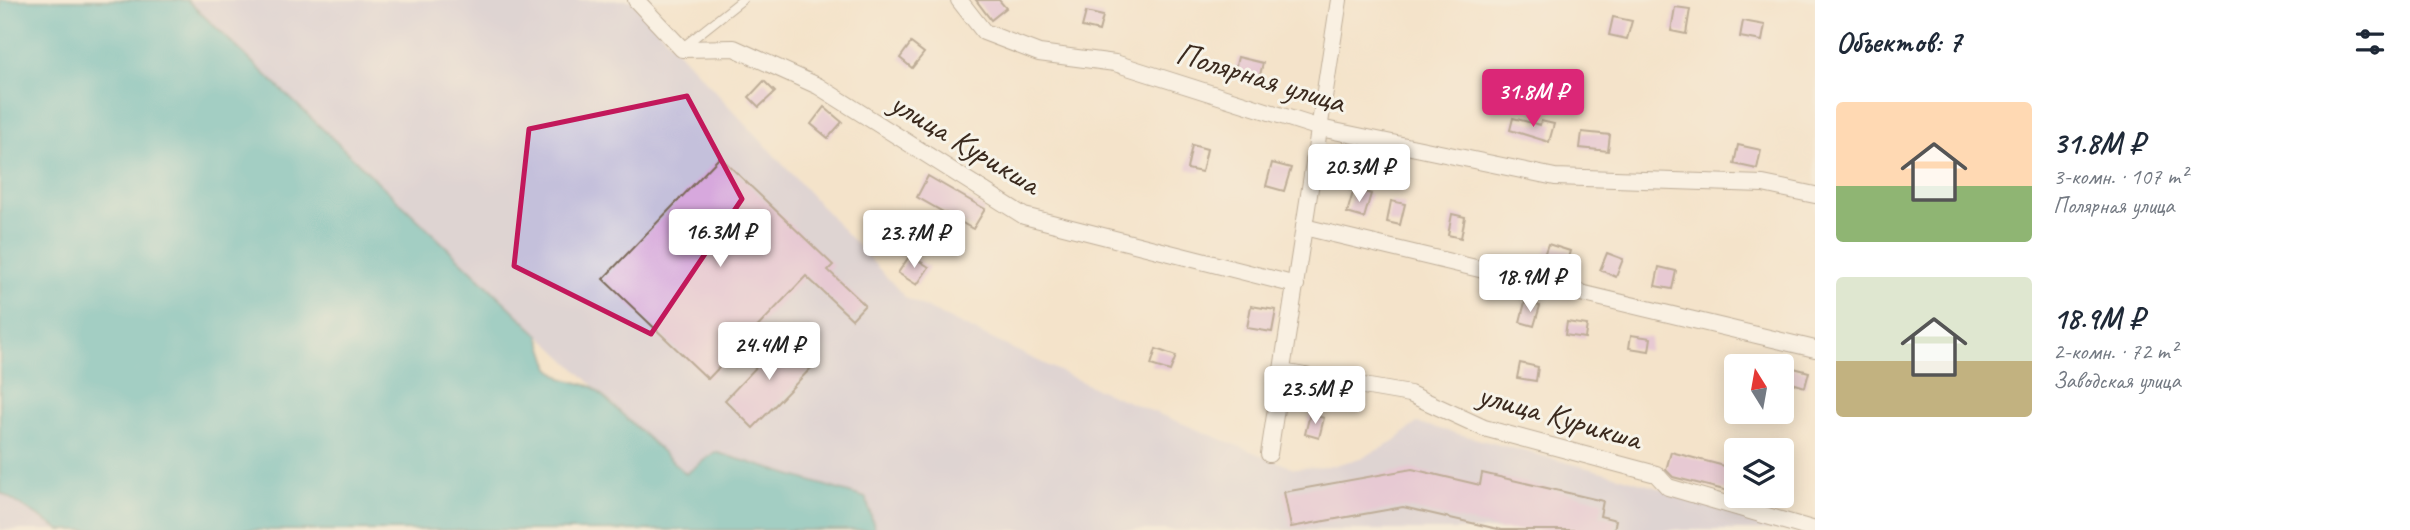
<!DOCTYPE html>
<html lang="ru">
<meta charset="utf-8">
<style>
body{margin:0;font-family:Caveat,sans-serif;background:#f6f6f7;color:#1f2937;height:100vh;display:flex;flex-direction:column;font-size:26px;white-space:nowrap}
*{box-sizing:border-box;margin:0}
p{font-size:23px;color:#747a83}
.icon{flex:none;width:38px;height:38px;fill:none;stroke:currentColor;stroke-width:2;stroke-linecap:round;stroke-linejoin:round}
.map{position:relative;flex:1;overflow:hidden}
.panel{display:flex;flex-direction:column;background:#fff;width:595px}
.panel>*{flex:none}
.needle{width:46px;rotate:349deg}
.fabs{position:absolute;left:1724px;top:354px;display:grid;gap:14px}
.fabs a{display:grid;place-items:center;width:70px;height:70px;border-radius:7px;background:#fff;box-shadow:0 4px 18px #0003;font-size:35px}
.price{position:absolute;translate:-50% -60px;padding:0 16px;border-radius:7px;background:#fff;color:#222;font-size:23px;line-height:46px;filter:drop-shadow(0 2px 4px #0008)}
.price::after{content:'';position:absolute;left:50%;top:42px;width:21px;height:16px;margin-left:-10px;background:inherit;clip-path:polygon(0 0,100% 0,50% 100%)}
.price.current{background:#db2777;color:#fff}
ul{padding:0;list-style:none}
li{display:flex;align-items:center;gap:21px;height:175px;padding:0 21px}
li span{display:grid;place-items:center;flex:none;width:196px;height:140px;border-radius:7px;color:#555}
li>.icon{margin-inline-start:auto}
span .icon{width:84px;height:84px;fill:#fffc;stroke-width:1}
li b{font-size:30px}
h2{display:flex;justify-content:space-between;align-items:center;height:84px;padding:0 21px;font-size:30px}
main{display:flex;flex:1;min-height:0}
.map>svg:first-child{display:block}
</style>
<main>
<div class="map">
<svg width="1815" height="530" viewBox="0 0 1815 530">
<rect width="100%" height="100%" fill="#f7f3e8"/>
<filter id="ink" filterUnits="userSpaceOnUse"><feTurbulence type="fractalNoise" baseFrequency=".0143" numOctaves="2"/><feDisplacementMap in="SourceGraphic" scale="14" xChannelSelector="R" yChannelSelector="G"/><feConvolveMatrix kernelMatrix="1 2 1 2 8 2 1 2 1" color-interpolation-filters="sRGB"/></filter>
<filter id="wash" filterUnits="userSpaceOnUse"><feTurbulence type="fractalNoise" baseFrequency=".00686" numOctaves="4" result="noise"/><feDisplacementMap in="SourceGraphic" scale="28" xChannelSelector="R" yChannelSelector="G"/><feGaussianBlur stdDeviation="1.57" result="paint"/><feColorMatrix in="noise" values="0 0 0 0 0 0 0 0 0 0 0 0 0 0 0 0 0 1.4 0 .05"/><feComposite in="paint" operator="in"/></filter>
<g filter="url(#wash)">
<rect width="100%" height="100%" fill="#f4e3ca"/>
<g fill="#c4c0db">
<polygon points="187,0 631,0 906,298 1097,389 1293,468 1327,467 1361,458 1392,443 1417,423 1622,477 1796,530 875,530 866,498 715,452 686,474"/>
<polygon points="0,492 60,530 0,530"/>
</g>
<polygon fill="#43b3ba" stroke="#3f6e6c" stroke-width="2" points="0,0 187,0 539,335 550,368 562,378 593,387 686,474 715,452 866,498 875,530 60,530 0,492"/>
<g id="blocks">
<g fill="#d7a8dd">
<polygon points="976,0 999,0 1006,8 991,20"/>
<polygon points="1675,7 1690,9 1686,34 1671,31"/>
<polygon points="1086,12 1103,16 1099,31 1082,27"/>
<polygon points="1613,17 1632,21 1627,39 1609,35"/>
<polygon points="1743,21 1765,25 1762,41 1740,37"/>
<polygon points="911,43 924,53 912,68 900,58"/>
<polygon points="1238,57 1263,63 1259,79 1234,73"/>
<polygon points="764,81 775,92 759,107 749,97"/>
<polygon points="824,107 842,122 828,138 811,124"/>
<polygon points="1513,118 1540,125 1541,121 1554,124 1549,142 1510,130"/>
<polygon points="1582,132 1610,135 1608,151 1580,148"/>
<polygon points="1192,145 1207,149 1202,172 1187,169"/>
<polygon points="1738,145 1761,150 1757,169 1734,164"/>
<polygon points="720,157 833,265 828,270 865,305 852,319 806,276 708,379 603,279"/>
<polygon points="1272,163 1291,168 1284,191 1266,186"/>
<polygon points="928,176 985,209 973,229 917,197"/>
<polygon points="1354,189 1371,194 1364,218 1347,213"/>
<polygon points="1391,201 1405,204 1400,225 1387,222"/>
<polygon points="1452,214 1465,217 1461,238 1448,235"/>
<polygon points="1548,244 1570,251 1565,268 1542,261"/>
<polygon points="1607,253 1623,259 1616,277 1600,270"/>
<polygon points="910,255 929,267 917,285 898,273"/>
<polygon points="1659,267 1676,271 1672,289 1655,286"/>
<polygon points="1525,302 1540,306 1534,326 1520,322"/>
<polygon points="1251,306 1276,310 1272,332 1247,328"/>
<polygon points="1567,322 1587,325 1585,338 1565,335"/>
<polygon points="1631,335 1651,338 1649,351 1629,348"/>
<polygon points="785,337 814,365 753,428 725,400"/>
<polygon points="1156,349 1176,356 1170,371 1151,365"/>
<polygon points="1520,363 1538,367 1536,381 1517,378"/>
<polygon points="1790,367 1809,372 1805,387 1786,381"/>
<polygon points="1310,414 1324,418 1319,438 1305,434"/>
<polygon points="1671,452 1736,469 1736,493 1673,477 1666,470"/>
<polygon points="1412,469 1480,485 1482,473 1603,501 1600,516 1616,520 1614,530 1502,530 1403,507 1291,527 1284,492"/>
</g>
</g>
</g>
<g filter="url(#ink)">
<use href="#blocks" fill-opacity="0" stroke="#7c6b5a" stroke-width="2"/>
<g fill="none" stroke-linecap="round" stroke-linejoin="round">
<g stroke="#7c6b5a" stroke-width="10">
<polyline id="lane" points="684,46 742,0"/>
</g>
<g stroke="#7c6b5a" stroke-width="18">
<g id="street">
<polyline points="636,0 682,49 734,48 818,86 1024,216 1296,285"/>
<polyline points="959,0 984,32 1039,53 1115,63 1320,128 1555,177 1763,184 1815,195"/>
<polyline points="1304,227 1815,349"/>
<polyline points="1282,372 1410,394 1484,428 1656,474 1668,487 1815,530"/>
<polyline points="1269,454 1339,0"/>
</g>
</g>
<use href="#lane" stroke="#fff" stroke-width="8"/>
<use href="#street" stroke="#fff" stroke-width="16"/>
</g>
</g>
<path d="M0 0H1815V530H0ZM687,96L742,199L651,334L514,266L529,129Z" fill="#f4e3ca" fill-opacity=".55" fill-rule="evenodd"/>
<path fill="none" stroke="#c2185b" stroke-width="5" stroke-linejoin="round" d="M687,96L742,199L651,334L514,266L529,129Z"/>
<g text-anchor="middle" stroke-width="6" stroke-linejoin="round" paint-order="stroke">
<g font-size="33" fill="#3b2a1e" stroke="#f7f3e8">
<text transform="translate(1261 76) rotate(17)" y="12">Полярная улица</text>
<text transform="translate(966 142) rotate(31)" y="12">улица Курикша</text>
<text transform="translate(1560 415) rotate(16)" y="12">улица Курикша</text>
</g>
</g>
</svg>
<div class="fabs">
<a><svg class="needle" viewBox="-14 -14 28 28"><path d="M0-13l5 13h-10z" fill="#e53935"/><path d="M0 13l5-13h-10z" fill="#747a83"/></svg></a>
<a><svg class="icon" aria-label="layers" viewBox="0 0 24 24"><path d="M12 4l9 5-9 5-9-5zM3 14l9 5 9-5"/></svg></a>
</div>
<b class="price current" style="left:1533px;top:129px">31.8M ₽</b>
<b class="price" style="left:1359px;top:204px">20.3M ₽</b>
<b class="price" style="left:720px;top:269px">16.3M ₽</b>
<b class="price" style="left:914px;top:270px">23.7M ₽</b>
<b class="price" style="left:1530px;top:314px">18.9M ₽</b>
<b class="price" style="left:769px;top:382px">24.4M ₽</b>
<b class="price" style="left:1315px;top:426px">23.5M ₽</b>
</div>
<section class="panel">
<h2>Объектов: 7<svg class="icon" aria-label="filters" viewBox="0 0 24 24"><path d="M4 7h16M4 17h16"/><circle cx="9" cy="7" r="2"/><circle cx="15" cy="17" r="2"/></svg></h2>
<ul>
<li><span style="background:linear-gradient(#ffd9b3 60%,#8fb573 0)"><svg class="icon" aria-label="home" viewBox="0 0 24 24"><path d="M3 11l9-7 9 7M6 9v11h12V9"/></svg></span><div><b>31.8M ₽</b><p>3-комн. · 107 m²</p><p>Полярная улица</p></div></li>
<li><span style="background:linear-gradient(#dfe7d0 60%,#c2b280 0)"><svg class="icon" aria-label="home" viewBox="0 0 24 24"><path d="M3 11l9-7 9 7M6 9v11h12V9"/></svg></span><div><b>18.9M ₽</b><p>2-комн. · 72 m²</p><p>Заводская улица</p></div></li>
</ul>
</section>
</main>
